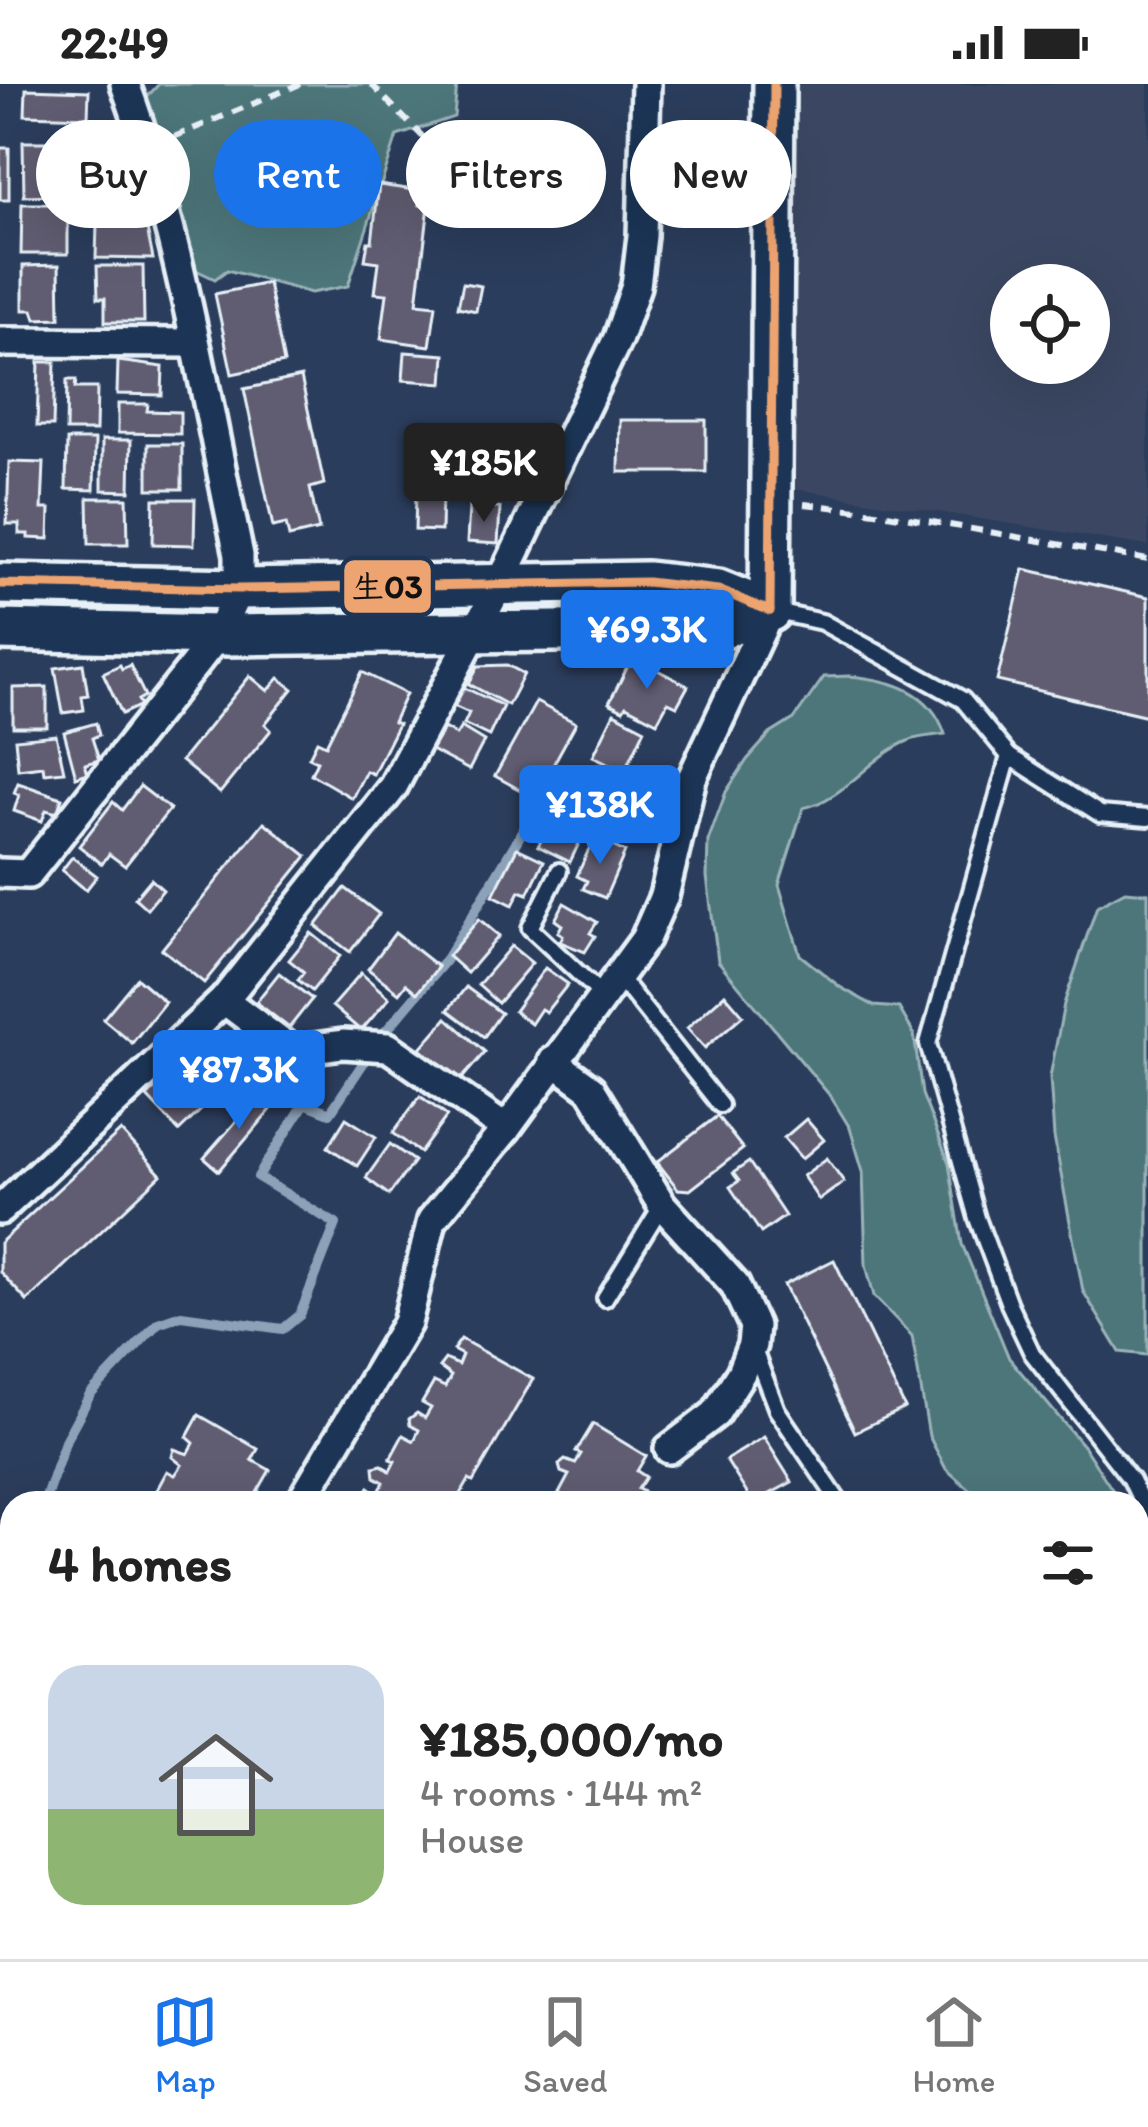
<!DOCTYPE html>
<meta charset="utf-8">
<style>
body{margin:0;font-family:Itim,"Klee One",sans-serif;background:#f2f2f2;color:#222;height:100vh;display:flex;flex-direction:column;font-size:45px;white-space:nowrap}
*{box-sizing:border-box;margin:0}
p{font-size:39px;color:#767676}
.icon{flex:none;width:66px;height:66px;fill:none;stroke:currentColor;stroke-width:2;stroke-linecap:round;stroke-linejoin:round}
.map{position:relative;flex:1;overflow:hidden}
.drawer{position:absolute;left:0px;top:1407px;width:1149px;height:468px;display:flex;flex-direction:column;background:#fff;border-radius:36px 36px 0 0;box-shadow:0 12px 48px #0002}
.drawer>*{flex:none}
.banner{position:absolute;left:36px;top:36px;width:1077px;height:108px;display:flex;gap:24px}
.buttons{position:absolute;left:990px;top:180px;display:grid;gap:24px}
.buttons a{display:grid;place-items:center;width:120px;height:120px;border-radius:50%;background:#fff;box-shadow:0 12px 48px #0002;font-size:60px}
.price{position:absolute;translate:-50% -102px;padding:0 27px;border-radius:12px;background:#1a73e8;color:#fff;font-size:39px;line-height:78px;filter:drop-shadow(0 3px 6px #0008)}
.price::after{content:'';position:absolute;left:50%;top:72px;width:36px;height:27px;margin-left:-18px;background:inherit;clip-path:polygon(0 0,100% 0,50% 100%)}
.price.selected{background:#222;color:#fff}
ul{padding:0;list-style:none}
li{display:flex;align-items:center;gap:36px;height:300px;padding:0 48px}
li span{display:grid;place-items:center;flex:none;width:336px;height:240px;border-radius:36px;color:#555}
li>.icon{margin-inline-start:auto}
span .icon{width:144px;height:144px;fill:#fffc;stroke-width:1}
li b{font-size:51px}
h2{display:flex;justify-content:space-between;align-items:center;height:144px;padding:0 48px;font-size:51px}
.tag{padding:0 42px;border-radius:54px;background:#fff;box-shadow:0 12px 48px #0002;font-size:42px;line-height:108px}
.tag.selected{background:#1a73e8;color:#fff}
.status{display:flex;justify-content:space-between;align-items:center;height:84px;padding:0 60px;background:#fff;direction:ltr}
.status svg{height:33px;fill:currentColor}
.dock{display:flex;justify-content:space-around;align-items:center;height:168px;border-top:3px solid #e0e0e0;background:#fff;font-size:33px;color:#767676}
.dock a{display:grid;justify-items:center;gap:6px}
.dock .selected{color:#1a73e8}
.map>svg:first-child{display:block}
</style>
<div class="status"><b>22:49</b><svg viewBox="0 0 49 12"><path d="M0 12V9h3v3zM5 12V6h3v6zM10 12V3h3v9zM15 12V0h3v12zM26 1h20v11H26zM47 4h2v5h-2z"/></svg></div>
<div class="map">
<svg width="1148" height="1875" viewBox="0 0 1148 1875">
<rect width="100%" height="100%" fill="#2b3d5c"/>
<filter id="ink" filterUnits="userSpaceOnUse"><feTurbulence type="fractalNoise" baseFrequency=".00833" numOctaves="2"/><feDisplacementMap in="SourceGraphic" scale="24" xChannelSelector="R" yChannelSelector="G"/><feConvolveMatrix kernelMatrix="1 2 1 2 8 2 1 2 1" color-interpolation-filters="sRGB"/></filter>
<g filter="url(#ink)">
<path fill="#3b4662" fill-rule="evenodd" d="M794,0H1148V462L796,405ZM1011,201H1089V279H1011Z"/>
<g fill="#4d767a" stroke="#9ab4b9" stroke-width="3">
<polygon points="159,0 457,0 454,33 397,52 348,202 311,209 227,186 215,195 196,186 146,14"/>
<path d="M850,592C893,596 931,607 945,650C933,652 919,652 908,657C869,673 844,716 803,724L779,801L800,871L840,903L874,922L899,924L914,950L922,1010L949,1079L962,1160L1009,1274L1084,1363L1121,1419H985L946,1385L929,1352L912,1252L874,1212L866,1181L863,1087L850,1044L831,1013L718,877L707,793L708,757L726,708L747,676L770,650L794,635L824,593Z"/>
<polygon points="1125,807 1148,809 1148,1271 1120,1268 1083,1207 1054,1053 1050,993 1064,920 1097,822"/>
<polygon points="1137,1728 1148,1738 1148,1875 1025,1875 1042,1863 1137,1863"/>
</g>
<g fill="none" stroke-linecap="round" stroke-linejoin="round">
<g stroke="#8ca2b9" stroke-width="10">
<polyline points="44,1419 66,1355 90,1311 158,1239 181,1231 283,1245 300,1231 336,1140 258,1093 305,1019 330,1029 380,954 445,877 533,730"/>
<polyline points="0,1558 12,1519"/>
</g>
</g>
<g fill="#615c71" stroke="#e8f1f8" stroke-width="3">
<polygon points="26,5 89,7 88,33 25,31"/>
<polygon points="23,58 46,58 46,88 57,87 57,111 24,112"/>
<rect x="0" y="64" width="9" height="52"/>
<rect x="79" y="68" width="28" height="43"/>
<polygon points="379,101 421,107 420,121 429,122 417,219 436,221 430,262 381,255 387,210 375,209 379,178 365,176 368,158 372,158"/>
<polygon points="22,120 68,120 68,170 21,170"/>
<polygon points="113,124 143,125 153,175 96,174 97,140 113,141"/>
<polygon points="59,181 60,234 36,235 33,226 23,226 23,182"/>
<polygon points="97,182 143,182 144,238 105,238 105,214 98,214"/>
<polygon points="268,199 284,279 232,290 215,210"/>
<polygon points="463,199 481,202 476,227 458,223"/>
<polygon points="405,268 445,271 443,299 403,296"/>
<polygon points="118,277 163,283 162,311 117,310"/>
<polygon points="39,278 55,278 53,342 37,342"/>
<polygon points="301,293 324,400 310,404 319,446 289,453 286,440 273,443 244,305"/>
<polygon points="67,296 76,296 75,304 97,304 96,347 66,347"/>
<polygon points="118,320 148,320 147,327 180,328 180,350 118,349"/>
<polygon points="620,336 706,336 706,388 619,388"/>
<polygon points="67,356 95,356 94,406 66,405"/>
<polygon points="102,356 131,356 130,407 102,406"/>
<polygon points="421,356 442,359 440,371 448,372 445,395 417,391"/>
<rect x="148" y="360" width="34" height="45"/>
<polygon points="479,375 519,395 507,419 467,398"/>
<polygon points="9,378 44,379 42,425 50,425 49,455 28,454 28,450 19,450 19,440 7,440"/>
<polygon points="416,408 442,409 441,447 415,446"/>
<polygon points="88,414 127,414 128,460 89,460"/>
<polygon points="154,415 195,415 194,461 153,460"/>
<polygon points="469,423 500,424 498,460 467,458"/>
<polygon points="1024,485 1148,513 1148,632 997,597"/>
<polygon points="83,580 88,611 82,612 84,626 63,629 55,584"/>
<polygon points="629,580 643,587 646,580 688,602 677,622 668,618 657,638 626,622 623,626 609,619"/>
<polygon points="120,581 122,585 130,581 145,612 138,616 141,621 122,630 103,589"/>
<polygon points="507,581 524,590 508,621 469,600 478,582"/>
<polygon points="362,588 406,610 393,638 398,640 373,690 366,687 352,714 311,690 317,677 309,673 317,657 326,661"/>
<polygon points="250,592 268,607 279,594 293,605 265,640 271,646 220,709 181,677"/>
<polygon points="47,603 47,643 13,643 13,604"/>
<polygon points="463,603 503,622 489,652 464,640 469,629 454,622"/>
<polygon points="536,618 576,639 535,714 495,692"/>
<polygon points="614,629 645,645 625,687 593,672"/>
<polygon points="96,639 99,651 92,654 99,676 85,680 88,689 76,693 64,648"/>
<polygon points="461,643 484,657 469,686 431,666 444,644 456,651"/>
<polygon points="56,651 64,687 44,689 43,682 18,685 15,655"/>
<polygon points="586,684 619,701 598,742 565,725"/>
<polygon points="18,699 62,714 57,729 46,726 42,737 14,727 19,711 14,709"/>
<polygon points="140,702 170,725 125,782 109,770 102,780 79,762 113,718 122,726"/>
<polygon points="539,727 584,749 570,778 538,762 541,757 528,750"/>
<polygon points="264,738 307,772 204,899 162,865"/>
<polygon points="594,754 625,768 605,814 583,805 587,797 577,792"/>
<polygon points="517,764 544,777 528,810 520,807 513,821 493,811"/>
<polygon points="72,773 97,792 86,806 62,786"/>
<polygon points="151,795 163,806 147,825 135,814"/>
<polygon points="345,804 379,830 350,868 316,842"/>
<polygon points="564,819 597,838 590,849 595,852 585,868 560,858 563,851 558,848 562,841 555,836"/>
<polygon points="479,835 499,852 467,889 448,872"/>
<polygon points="311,849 340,872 312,907 298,896 304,888 289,876"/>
<polygon points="395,849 438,883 417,909 406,900 399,909 368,885"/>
<polygon points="511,862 532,879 498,919 478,901"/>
<polygon points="545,884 568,900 546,928 541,925 531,940 514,927"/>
<polygon points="279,889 312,915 289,944 256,918"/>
<polygon points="361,889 389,914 361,947 332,922"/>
<polygon points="137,894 165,918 132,959 103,935"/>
<polygon points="466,903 501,929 484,953 448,926"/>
<polygon points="725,910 743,931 705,964 687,944"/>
<polygon points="447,934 485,968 458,999 420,965"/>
<polygon points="188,974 220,1008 179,1047 147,1013"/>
<polygon points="261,1009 275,1021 219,1087 204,1074"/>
<polygon points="420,1012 447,1032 420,1069 393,1049"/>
<polygon points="717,1032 743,1065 690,1106 678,1105 657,1078"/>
<polygon points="346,1034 376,1053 357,1082 328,1063"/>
<polygon points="806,1035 824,1056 802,1075 784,1054"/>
<polygon points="121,1047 161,1091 27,1217 0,1188 0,1159"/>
<polygon points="390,1060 414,1077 389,1111 366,1094"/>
<polygon points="827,1074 844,1098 819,1116 803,1092"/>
<polygon points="749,1078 785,1132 761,1149 730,1103 739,1097 733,1089"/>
<polygon points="834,1176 905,1324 855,1348 784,1201"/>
<polygon points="461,1255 533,1295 473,1398 469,1396 456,1419 359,1419 369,1403 378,1410 384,1398 375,1393 374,1383 382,1381 390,1387 395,1377 390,1375 403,1351 414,1357 419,1346 410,1341 409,1335 417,1329 425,1334 431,1324 422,1319 434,1298 445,1303 451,1292 439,1283 445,1275 458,1281 462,1271 453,1266"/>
<polygon points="199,1331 258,1365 252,1376 270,1386 251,1419 159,1419 161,1415 154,1411 167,1387 175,1391 182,1381 172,1373 174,1365 188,1370 194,1359 187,1353"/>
<polygon points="593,1340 646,1372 637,1387 646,1393 638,1405 644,1408 637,1419 554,1419 569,1391 561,1388 559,1381 565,1376 575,1380 581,1370 576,1368"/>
<polygon points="764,1353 792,1398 753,1419 726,1376"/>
<polygon points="8,1674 12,1677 10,1782 0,1777 0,1688"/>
<polygon points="2,1829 12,1830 12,1863 28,1863 27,1875 6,1875 7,1870 0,1870"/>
<polygon points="63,1863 100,1863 98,1875 62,1875"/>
<polygon points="479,1863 536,1863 528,1875 497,1875"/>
<polygon points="590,1863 631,1863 626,1875 593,1875 586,1872"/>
<polygon points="690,1863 732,1863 726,1875 707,1875"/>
<polygon points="764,1863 832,1863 824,1875 771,1875 761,1868"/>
</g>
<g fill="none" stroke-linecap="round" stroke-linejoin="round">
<g stroke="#e8f1f8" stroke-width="22">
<g id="lane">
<polyline points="772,527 822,538 963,616 1009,672 928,960 977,1134 1009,1220 1032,1269 1131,1396 1148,1431"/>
<polyline points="1009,672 1100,730 1148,734"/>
<polyline points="559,787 530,844 603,912"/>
<polyline points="619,893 720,1021"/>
<polyline points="605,1214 662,1121"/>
<polyline points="754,1266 777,1326 840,1419"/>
<polyline points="1137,1709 1148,1720"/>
<polyline points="970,1863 978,1875"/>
</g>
</g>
<g stroke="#e8f1f8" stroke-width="36">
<g id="street">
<polyline points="0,258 194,259"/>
<path d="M0,789L28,790L218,551L239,505V471C205,314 181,151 125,0"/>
<polyline points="224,916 292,967 343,960 388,963 506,1045"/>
<polyline points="553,977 591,1005 662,1121 735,1201 754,1242 752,1261 741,1289 715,1330 669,1365"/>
<polyline points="0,1126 224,916 393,703 499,502 618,254 636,202 642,152 646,0"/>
<polyline points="300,1419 407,1239 432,1136 506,1045 645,855 664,812 692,694 770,527"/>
<polyline points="401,1875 404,1863"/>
<polyline points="551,1875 561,1863"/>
<polyline points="645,1875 651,1863"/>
</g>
</g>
<g stroke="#e8f1f8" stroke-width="48">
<g id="secondary">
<polyline points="0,500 239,505 647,498 718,506 770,527"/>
<polyline points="770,527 774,0"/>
<polyline points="0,546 218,551 718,545 770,527"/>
</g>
</g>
<g stroke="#e8f1f8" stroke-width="6" stroke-dasharray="12 9" stroke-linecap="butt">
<polyline points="371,0 423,53 463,73 615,89"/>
<polyline points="174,53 300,0"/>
<polyline points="804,420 876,428 1148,476"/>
</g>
<use href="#lane" stroke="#1d3557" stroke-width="14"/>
<use href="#street" stroke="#1d3557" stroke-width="27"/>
<use href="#secondary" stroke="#1d3557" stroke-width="39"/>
<g stroke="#1d3557" stroke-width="18">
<g id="bus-1">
<polyline points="0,500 239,505 647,498 718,506 770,527"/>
<polyline points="770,527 774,0"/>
</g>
</g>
<use href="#bus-1" stroke="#eea470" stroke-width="9"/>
</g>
</g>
<rect stroke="#1d3557" stroke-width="4.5" x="342" y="474" width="91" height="57" rx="12" fill="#eea470"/>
<g font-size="33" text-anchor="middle" font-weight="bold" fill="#111">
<text x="387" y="514">生03</text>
</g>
</svg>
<div class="buttons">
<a><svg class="icon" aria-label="locate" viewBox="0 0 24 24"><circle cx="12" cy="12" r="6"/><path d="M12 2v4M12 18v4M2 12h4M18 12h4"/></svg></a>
</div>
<b class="price selected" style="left:484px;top:441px">¥185K</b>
<b class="price" style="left:647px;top:608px">¥69.3K</b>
<b class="price" style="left:600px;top:783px">¥138K</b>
<b class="price" style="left:239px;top:1048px">¥87.3K</b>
<div class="banner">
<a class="tag">Buy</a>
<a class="tag selected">Rent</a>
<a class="tag">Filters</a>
<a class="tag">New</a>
</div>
<section class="drawer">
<h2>4 homes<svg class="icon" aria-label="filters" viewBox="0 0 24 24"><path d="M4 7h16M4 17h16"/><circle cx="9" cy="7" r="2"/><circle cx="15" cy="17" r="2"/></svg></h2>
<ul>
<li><span style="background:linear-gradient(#c9d6e8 60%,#8fb573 0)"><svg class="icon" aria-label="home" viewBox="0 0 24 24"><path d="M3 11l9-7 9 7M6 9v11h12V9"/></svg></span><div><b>¥185,000/mo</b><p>4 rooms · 144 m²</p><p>House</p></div></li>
</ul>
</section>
</div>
<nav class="dock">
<a class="selected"><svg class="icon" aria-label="map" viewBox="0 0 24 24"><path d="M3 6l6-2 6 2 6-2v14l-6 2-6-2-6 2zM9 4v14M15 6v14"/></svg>Map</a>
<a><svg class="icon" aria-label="saved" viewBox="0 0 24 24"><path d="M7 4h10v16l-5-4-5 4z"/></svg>Saved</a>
<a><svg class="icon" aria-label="home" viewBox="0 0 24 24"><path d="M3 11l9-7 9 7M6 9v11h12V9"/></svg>Home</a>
</nav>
